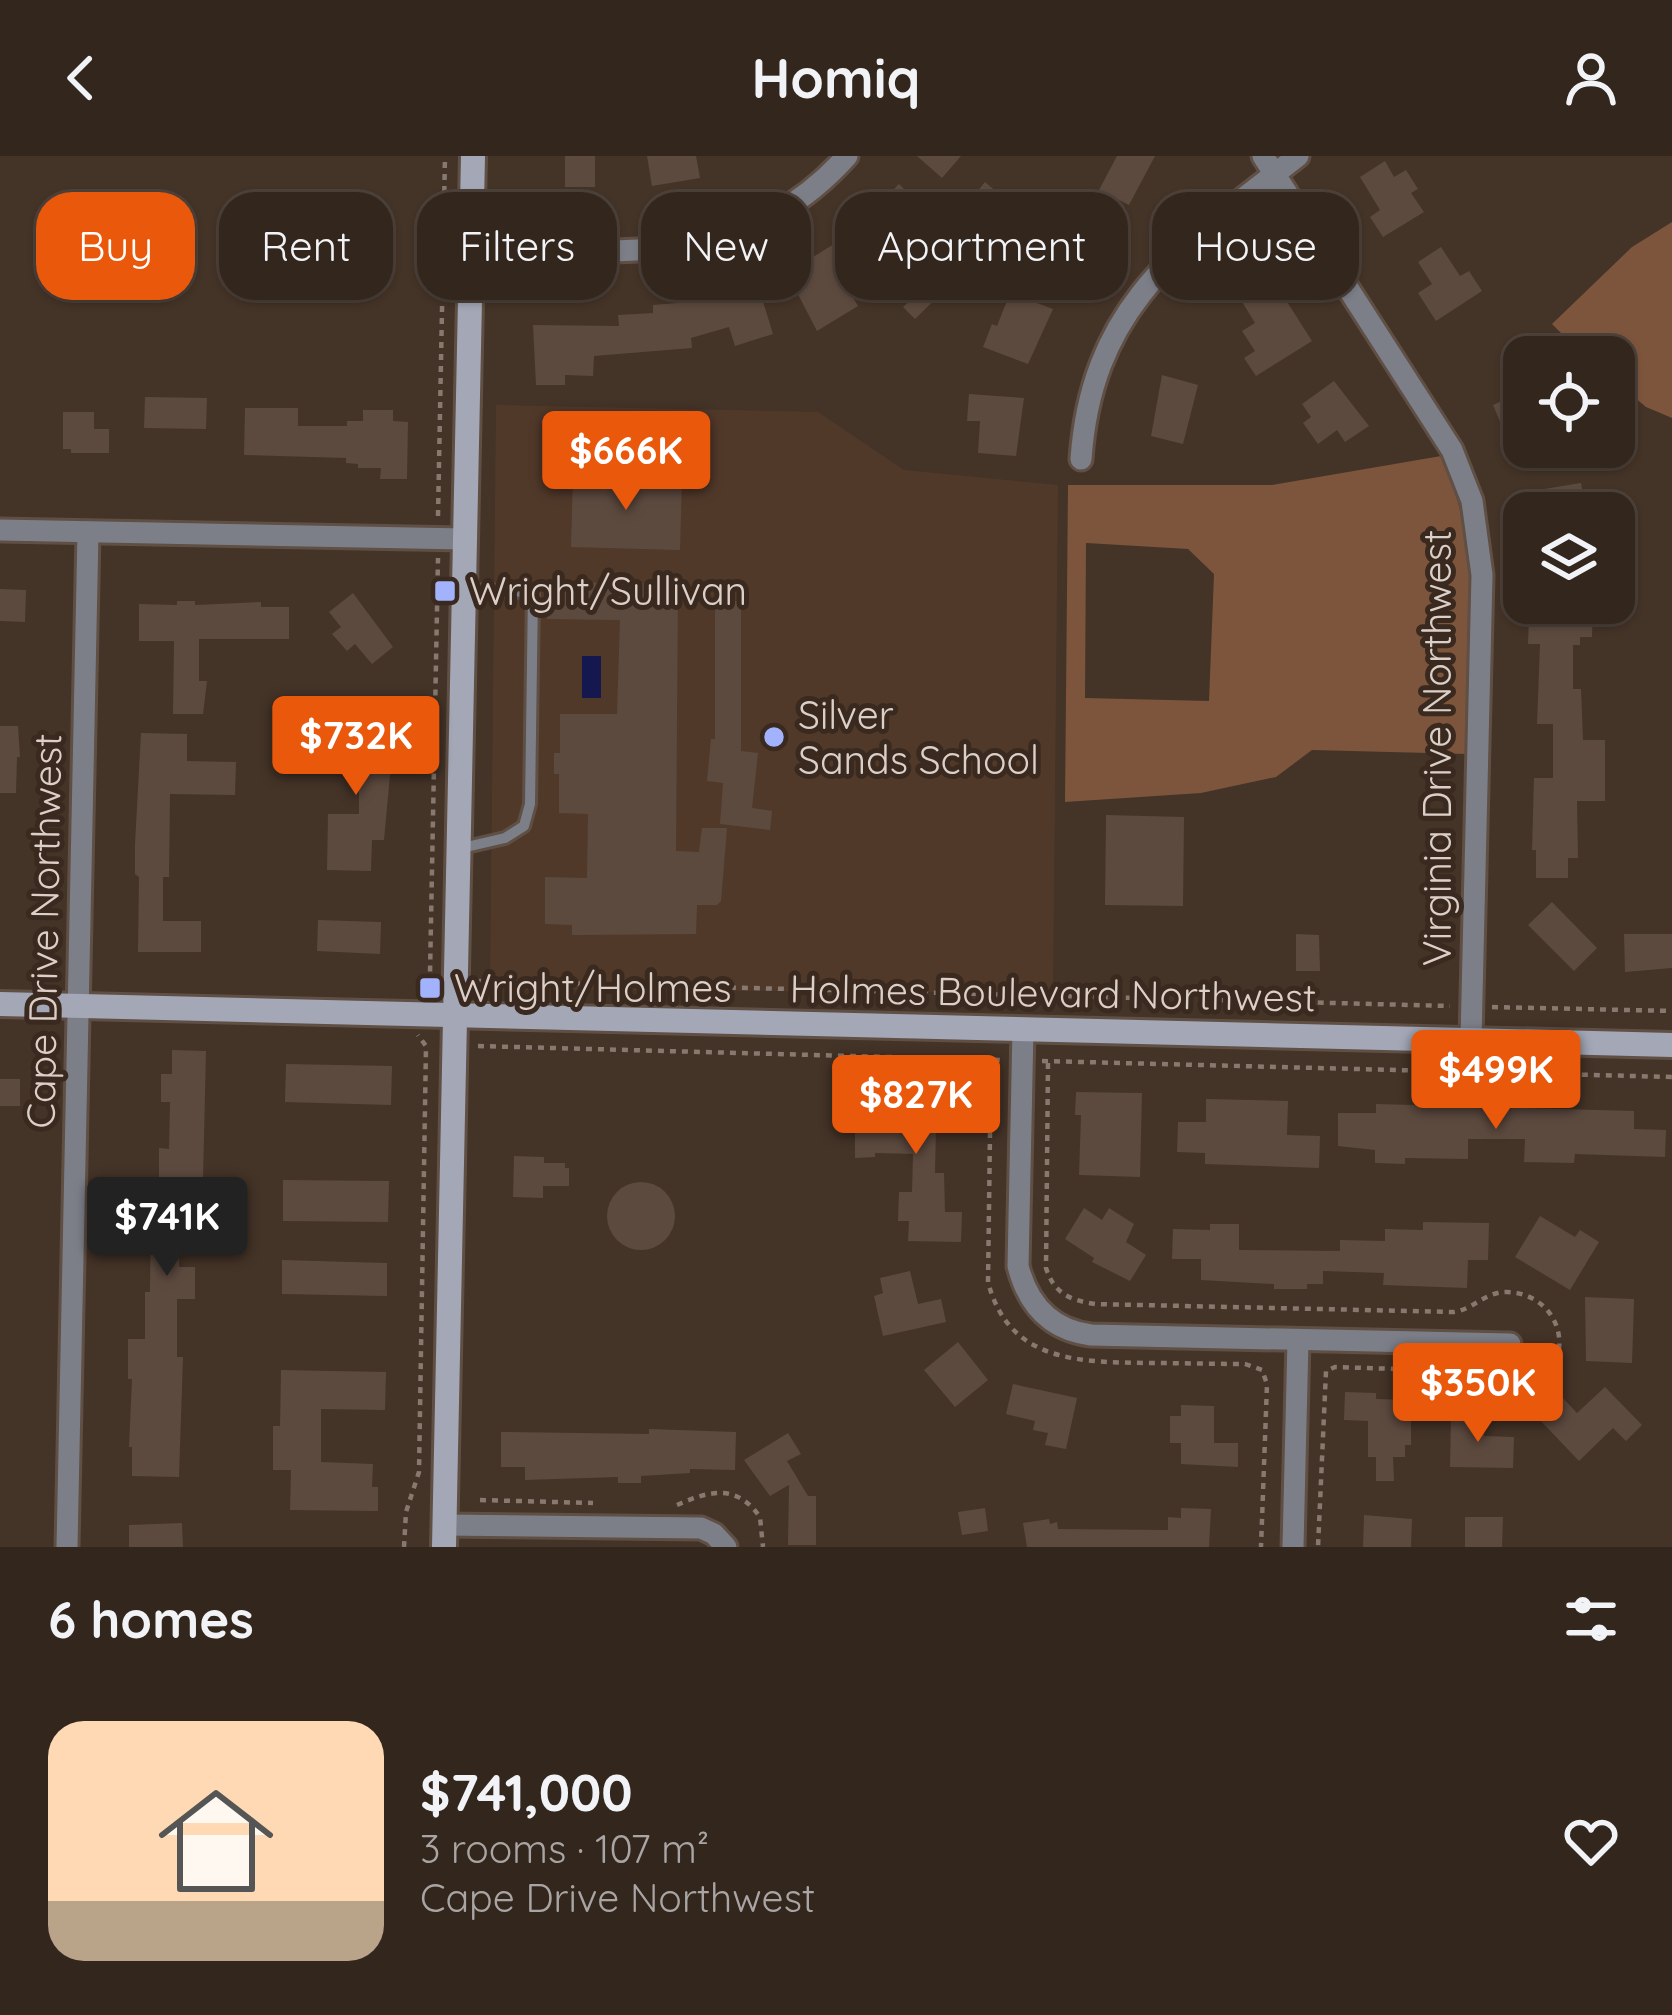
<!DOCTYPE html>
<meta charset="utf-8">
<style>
body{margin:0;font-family:Quicksand,sans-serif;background:#3b2e26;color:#f1f3f6;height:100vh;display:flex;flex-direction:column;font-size:45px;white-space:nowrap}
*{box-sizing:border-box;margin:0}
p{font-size:39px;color:#a9a5a4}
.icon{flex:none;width:66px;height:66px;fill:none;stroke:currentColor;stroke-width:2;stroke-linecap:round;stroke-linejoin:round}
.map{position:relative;height:1391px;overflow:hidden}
.side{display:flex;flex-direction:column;background:#33261d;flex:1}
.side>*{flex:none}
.banner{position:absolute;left:36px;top:36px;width:1602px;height:108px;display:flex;gap:24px}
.buttons{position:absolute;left:1503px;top:180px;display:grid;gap:24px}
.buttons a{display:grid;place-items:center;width:132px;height:132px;border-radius:24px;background:#33261d;box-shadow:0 3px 9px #0004,0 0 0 3px #4e433b;font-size:60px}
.price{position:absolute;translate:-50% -102px;padding:0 27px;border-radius:12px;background:#ea580c;color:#fff;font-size:39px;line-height:78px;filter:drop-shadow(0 3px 6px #0008)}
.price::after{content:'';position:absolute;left:50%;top:72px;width:36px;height:27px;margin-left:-18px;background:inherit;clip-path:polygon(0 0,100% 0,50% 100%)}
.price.on{background:#222;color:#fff}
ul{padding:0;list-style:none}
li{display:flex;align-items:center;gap:36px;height:300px;padding:0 48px}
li+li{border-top:3px solid #4e433b}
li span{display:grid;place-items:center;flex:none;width:336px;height:240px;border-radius:36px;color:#555}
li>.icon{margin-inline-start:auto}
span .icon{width:144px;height:144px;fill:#fffc;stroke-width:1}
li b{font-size:51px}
h2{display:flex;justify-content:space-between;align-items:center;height:144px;padding:0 48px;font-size:51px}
.pill{padding:0 42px;border-radius:36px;background:#33261d;box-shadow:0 3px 9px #0004,0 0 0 3px #4e433b;font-size:42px;line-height:108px}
.pill.on{background:#ea580c;color:#fff}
header{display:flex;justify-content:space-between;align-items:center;height:156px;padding:0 48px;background:#33261d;font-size:54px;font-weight:800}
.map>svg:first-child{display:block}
</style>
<header><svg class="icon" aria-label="back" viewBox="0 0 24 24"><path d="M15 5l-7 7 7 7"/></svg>Homiq<svg class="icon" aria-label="person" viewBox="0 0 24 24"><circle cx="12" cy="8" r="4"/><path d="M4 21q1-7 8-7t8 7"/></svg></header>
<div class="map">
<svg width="1672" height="1391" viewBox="0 0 1672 1391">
<rect width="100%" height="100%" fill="#443327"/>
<polygon fill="#51392a" points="496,249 818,256 904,314 1058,329 1053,837 490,833"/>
<g fill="#7d553c" fill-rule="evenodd">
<polygon points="1672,66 1672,262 1646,251 1614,224 1614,201 1585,201 1552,168 1632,91"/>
<path d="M1441,300C1485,393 1469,498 1467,598L1312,594L1276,621L1201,637L1065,646L1068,329H1272ZM1086,387L1188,393L1214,418L1209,545L1085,542Z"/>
</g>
<rect fill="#14184e" x="582" y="500" width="19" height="42"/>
<g fill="#5d4a3f">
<rect x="565" y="0" width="30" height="31"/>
<polygon points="647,0 696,0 700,22 652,30"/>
<polygon points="917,0 961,0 942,22"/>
<polygon points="1117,0 1155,0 1129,49 1099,34"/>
<polygon points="1385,5 1394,21 1406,14 1418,33 1411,37 1424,56 1383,81 1370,61 1380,54 1360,21"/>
<polygon points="985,26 1005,43 988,64 968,47"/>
<polygon points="899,28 925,54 916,64 924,71 903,92 896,84 882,98 856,72"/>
<polygon points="1080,53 1106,75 1075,110 1051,89 1058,80 1049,72 1064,54 1072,62"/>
<polygon points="839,85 858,116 843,125 858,150 817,175 787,117"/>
<polygon points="1441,91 1460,120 1469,115 1482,135 1436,165 1418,137 1432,128 1418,106"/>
<polygon points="969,102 983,114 969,131 955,119"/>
<polygon points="940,116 951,128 915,163 903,151"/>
<polygon points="1270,119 1312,185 1256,220 1244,202 1255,195 1242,175 1255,167 1238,139"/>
<polygon points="745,129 749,143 761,139 773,178 735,190 729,171 691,182 692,192 594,200 593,220 565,219 565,229 536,229 533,169 619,170 618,159 653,157 653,149 689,146"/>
<polygon points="1010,137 1053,153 1028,208 983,191 992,168 997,170"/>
<polygon points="1162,219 1198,229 1183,288 1151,280"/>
<polygon points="1334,225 1369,270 1345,286 1337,274 1318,288 1303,267 1311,261 1302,248"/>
<polygon points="1524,235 1524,269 1505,277 1493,249"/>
<polygon points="969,238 1024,242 1016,300 978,297 980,265 967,265"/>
<polygon points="145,241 207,242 206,273 144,272"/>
<polygon points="245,252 298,252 298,270 347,270 347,265 363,265 363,254 393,254 393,265 408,266 407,323 380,323 381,312 358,312 358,308 346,307 346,302 244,299"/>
<polygon points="63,256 94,256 94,273 109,273 109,297 71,297 71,293 63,293"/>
<polygon points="573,320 682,323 680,394 571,391"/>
<polygon points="1581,327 1586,357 1535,357 1532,335"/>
<polygon points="547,426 678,428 676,695 699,696 702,672 727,672 721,745 717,749 697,749 696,778 572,779 572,769 545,768 545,721 587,722 588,658 559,657 559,618 554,618 554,597 560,597 560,558 617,558 620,464 547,463"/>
<polygon points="0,433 26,434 25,466 0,465"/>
<polygon points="353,437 393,491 372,508 355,488 347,495 332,478 341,471 329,456"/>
<polygon points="177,445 195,445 195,449 261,446 261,451 289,451 289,483 199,483 199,525 207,525 203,558 173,558 174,485 139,485 139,448 177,449"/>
<polygon points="715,445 741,445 741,595 758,597 752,652 772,655 770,674 720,668 723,627 707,625 711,583 715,583"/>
<polygon points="1538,447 1593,447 1592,481 1580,481 1580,489 1573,489 1573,533 1581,533 1583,584 1605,584 1605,645 1577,645 1578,702 1568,702 1568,722 1536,722 1536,694 1532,694 1534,622 1553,622 1553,568 1537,568 1540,488 1528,488 1529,461 1538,462"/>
<polygon points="0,570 18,570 20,601 17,601 16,637 0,637"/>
<polygon points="358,574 388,574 387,587 393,587 384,684 372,684 371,715 327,714 328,658 359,658 359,622 346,622 346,618 297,618 296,594 358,595"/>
<polygon points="141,577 187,578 187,605 236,606 235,639 170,638 169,721 163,721 163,765 201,765 201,796 138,796 139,721 135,718 135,688"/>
<polygon points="1106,659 1184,661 1183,750 1105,749"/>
<polygon points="1552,746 1597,792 1574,815 1528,769"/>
<polygon points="318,764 381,766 380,798 317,795"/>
<polygon points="1296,778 1319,779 1320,815 1296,815"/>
<polygon points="1624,778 1672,778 1672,812 1625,816"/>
<polygon points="172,894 206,895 203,1023 180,1023 179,1111 195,1111 195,1143 177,1143 177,1201 183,1201 179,1321 132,1320 132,1291 129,1291 132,1223 128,1223 128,1183 145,1183 145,1136 150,1136 151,1034 159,1034 159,992 169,993 170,946 161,946 161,918 172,918"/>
<polygon points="286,908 392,910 391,949 285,946"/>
<rect x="0" y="923" width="20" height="27"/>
<polygon points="877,932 960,938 959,970 936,970 935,1017 944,1017 945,1056 962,1056 961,1086 908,1085 909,1065 898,1065 899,1036 912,1036 913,998 875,997 875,1001 855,1002 855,975 877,975"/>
<polygon points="1076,936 1142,937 1140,1021 1079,1019 1081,959 1075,959"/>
<polygon points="1206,943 1288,945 1287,979 1320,980 1319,1012 1205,1008 1205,997 1177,996 1178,966 1206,966"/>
<polygon points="1376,948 1634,955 1634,973 1666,974 1665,1001 1575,998 1574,1007 1524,1006 1525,983 1468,983 1468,1003 1405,1002 1405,1008 1375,1007 1375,994 1338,990 1338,957 1376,957"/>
<polygon points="514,1000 544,1001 544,1007 565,1007 565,1012 569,1012 569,1030 543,1030 543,1042 513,1041"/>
<polygon points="283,1024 389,1025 388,1066 283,1065"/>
<circle cx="641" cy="1060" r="34"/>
<polygon points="1084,1052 1102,1064 1109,1052 1134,1068 1126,1086 1146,1099 1130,1125 1092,1106 1094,1102 1065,1083"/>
<polygon points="1540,1060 1575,1081 1580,1074 1599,1086 1570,1134 1515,1101"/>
<polygon points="1423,1066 1489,1067 1488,1104 1468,1104 1467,1132 1383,1129 1384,1117 1323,1115 1323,1128 1307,1128 1307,1133 1274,1133 1274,1128 1201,1124 1201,1103 1172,1103 1173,1073 1210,1074 1210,1068 1239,1068 1239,1094 1340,1095 1340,1084 1385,1085 1385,1073 1423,1074"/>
<polygon points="282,1104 387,1107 387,1140 282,1138"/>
<polygon points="910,1115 918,1148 941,1143 946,1166 883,1180 874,1140 883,1137 880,1122"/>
<polygon points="1585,1141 1634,1143 1632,1207 1586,1205"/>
<polygon points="958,1186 988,1224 955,1251 924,1214"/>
<polygon points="281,1214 386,1216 385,1254 321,1253 321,1306 373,1308 372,1331 378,1331 378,1355 290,1354 291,1314 273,1314 273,1270 280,1270"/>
<polygon points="1013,1228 1077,1242 1066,1293 1045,1289 1048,1277 1033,1274 1035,1265 1006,1258"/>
<polygon points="1605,1231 1642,1269 1626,1285 1613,1272 1579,1305 1538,1262 1561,1240 1577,1257"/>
<polygon points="1345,1236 1376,1237 1376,1243 1411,1244 1411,1289 1405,1289 1405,1301 1393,1301 1394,1325 1376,1325 1376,1301 1368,1301 1368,1265 1344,1264"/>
<polygon points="1181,1249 1214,1250 1214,1287 1238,1287 1238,1311 1181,1308 1181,1287 1170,1287 1170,1260 1181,1260"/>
<polygon points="1451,1258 1484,1258 1484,1280 1514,1281 1513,1312 1450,1311"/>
<polygon points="649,1273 736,1276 735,1314 690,1313 690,1317 641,1320 641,1327 618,1327 618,1321 525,1324 525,1311 501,1311 501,1276 649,1278"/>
<polygon points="788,1277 801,1298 787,1305 808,1340 816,1340 816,1389 788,1389 789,1329 770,1340 744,1304"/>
<polygon points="985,1352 988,1375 962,1379 958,1356"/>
<polygon points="1181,1352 1211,1353 1209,1391 1027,1391 1023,1367 1049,1363 1050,1368 1057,1366 1058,1373 1168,1374 1168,1361 1181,1362"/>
<polygon points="1364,1359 1412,1363 1411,1391 1363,1391"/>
<polygon points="1465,1361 1503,1361 1502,1391 1465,1391"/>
<polygon points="182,1367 183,1391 129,1391 129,1369"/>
</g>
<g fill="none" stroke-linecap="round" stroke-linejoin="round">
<g stroke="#5f4f44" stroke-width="16">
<polyline id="lane" points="462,692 505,682 524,670 530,648 533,436 464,434"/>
</g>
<g stroke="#5f4f44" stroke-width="27">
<g id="street">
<polyline points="1263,0 1452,294 1472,345 1482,419 1471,883"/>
<path d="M471,92C613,94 742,117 847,0"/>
<path d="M1081,303C1092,146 1184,89 1298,0"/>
<polyline points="0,374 465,383"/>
<path d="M1023,872L1018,1110C1028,1149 1051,1174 1091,1179L1510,1188"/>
<polyline points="445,1369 701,1372 714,1378 726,1391"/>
<polyline points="67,1391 88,376"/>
<polyline points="1293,1391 1298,1184"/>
</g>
</g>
<g stroke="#5f4f44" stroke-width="30">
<g id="secondary">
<polyline points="0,848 1672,889"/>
<polyline points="444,1391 473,0"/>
</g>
</g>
<g stroke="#87796f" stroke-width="4.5" stroke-dasharray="6 6" stroke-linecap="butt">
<polyline points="438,360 445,0"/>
<polyline points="478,825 1450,850"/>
<polyline points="420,837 430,818 438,402"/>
<polyline points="1492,851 1672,855"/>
<polyline points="478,890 1001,904"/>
<path d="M991,904L988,1126C1009,1207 1080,1206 1150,1207C1181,1207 1213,1208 1245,1208L1262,1214L1267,1228L1261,1391"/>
<polyline points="1042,905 1672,921"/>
<path d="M1048,907L1046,1112C1054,1137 1069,1144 1095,1148L1454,1156C1474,1153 1485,1136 1506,1136C1568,1137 1581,1220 1518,1232C1489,1237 1488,1222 1467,1215C1457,1212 1440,1214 1429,1214C1398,1213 1367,1212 1335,1211L1326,1215L1318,1391"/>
<polyline points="480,1344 593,1347"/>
<path d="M677,1349C709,1335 736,1327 760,1361L763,1391"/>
<polyline points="404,1391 406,1356 419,1316 426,890 418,879"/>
</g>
<use href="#lane" stroke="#7c7f88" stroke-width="10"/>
<use href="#street" stroke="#7c7f88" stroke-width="21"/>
<use href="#secondary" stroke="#a3a7b6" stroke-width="24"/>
</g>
<g fill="#a2b2fd" stroke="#3a291e" stroke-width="4.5">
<rect x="433" y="423" width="24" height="24" rx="6"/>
<circle cx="774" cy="581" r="12"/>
<rect x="418" y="820" width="24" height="24" rx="6"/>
</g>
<g text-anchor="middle" stroke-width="10" stroke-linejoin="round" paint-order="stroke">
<g font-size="39" fill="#dbcfc8" stroke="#3a291e" text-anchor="start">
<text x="469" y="449">Wright/Sullivan</text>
<text x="798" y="573">Silver<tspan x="798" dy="45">Sands School</tspan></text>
<text x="454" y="846">Wright/Holmes</text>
</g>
<g font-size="39" fill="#dbcfc8" stroke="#3a291e">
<text transform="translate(1437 592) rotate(-90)" y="14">Virginia Drive Northwest</text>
<text transform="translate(44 775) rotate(-89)" y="14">Cape Drive Northwest</text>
<text transform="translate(1053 837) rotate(1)" y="14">Holmes Boulevard Northwest</text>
</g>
</g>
</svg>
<div class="buttons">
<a><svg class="icon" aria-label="locate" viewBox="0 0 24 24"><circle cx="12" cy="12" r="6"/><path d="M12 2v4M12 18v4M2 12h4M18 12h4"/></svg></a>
<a><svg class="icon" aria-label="layers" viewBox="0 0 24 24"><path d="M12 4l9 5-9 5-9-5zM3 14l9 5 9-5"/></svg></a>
</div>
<b class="price" style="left:626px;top:357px">$666K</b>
<b class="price" style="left:356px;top:642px">$732K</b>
<b class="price" style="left:1496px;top:976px">$499K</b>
<b class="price" style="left:916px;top:1001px">$827K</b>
<b class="price on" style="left:167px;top:1123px">$741K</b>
<b class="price" style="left:1478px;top:1289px">$350K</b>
<div class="banner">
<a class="pill on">Buy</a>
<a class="pill">Rent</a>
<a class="pill">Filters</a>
<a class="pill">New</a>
<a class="pill">Apartment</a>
<a class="pill">House</a>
</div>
</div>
<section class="side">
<h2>6 homes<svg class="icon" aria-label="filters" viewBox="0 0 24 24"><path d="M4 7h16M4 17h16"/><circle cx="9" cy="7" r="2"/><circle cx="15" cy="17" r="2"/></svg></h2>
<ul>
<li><span style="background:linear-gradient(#ffd9b3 75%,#b9a48a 0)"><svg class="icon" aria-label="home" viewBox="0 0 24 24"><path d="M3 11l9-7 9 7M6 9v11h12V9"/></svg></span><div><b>$741,000</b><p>3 rooms · 107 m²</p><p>Cape Drive Northwest</p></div><svg class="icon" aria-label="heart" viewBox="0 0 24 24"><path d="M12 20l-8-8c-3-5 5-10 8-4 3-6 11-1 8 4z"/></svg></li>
</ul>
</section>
